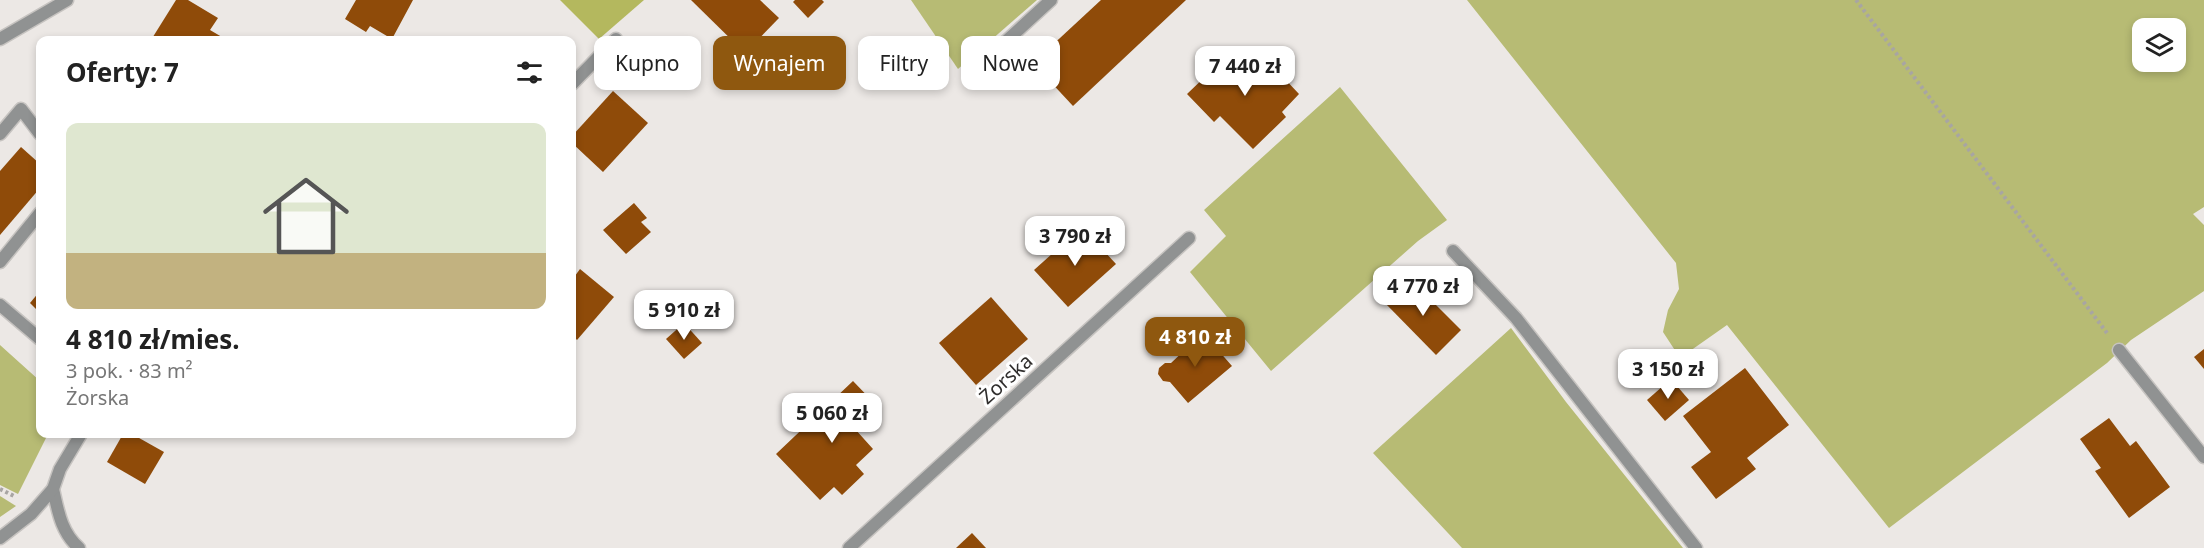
<!DOCTYPE html>
<html lang="pl">
<meta charset="utf-8">
<style>
body{margin:0;font-family:"Noto Sans",sans-serif;background:#f6f6f6;color:#222;height:100vh;display:flex;flex-direction:column;font-size:22px;white-space:nowrap}
*{box-sizing:border-box;margin:0}
p{font-size:20px;color:#767676}
.icon{flex:none;width:33px;height:33px;fill:none;stroke:currentColor;stroke-width:2;stroke-linecap:round;stroke-linejoin:round}
.map{position:relative;flex:1;overflow:hidden}
.sheet{position:absolute;left:36px;top:36px;width:540px;height:402px;display:flex;flex-direction:column;background:#fff;border-radius:12px;box-shadow:0 3px 9px #0003}
.sheet>*{flex:none}
.hud{position:absolute;left:594px;top:36px;width:570px;height:54px;display:flex;gap:12px}
.controls{position:absolute;left:2132px;top:18px;display:grid;gap:12px}
.controls a{display:grid;place-items:center;width:54px;height:54px;border-radius:12px;background:#fff;box-shadow:0 3px 9px #0003;font-size:30px}
.price{position:absolute;translate:-50% -51px;padding:0 14px;border-radius:12px;background:#fff;color:#222;font-size:20px;line-height:39px;filter:drop-shadow(0 2px 3px #0008)}
.price::after{content:'';position:absolute;left:50%;top:36px;width:18px;height:14px;margin-left:-9px;background:inherit;clip-path:polygon(0 0,100% 0,50% 100%)}
.price.selected{background:#8f580f;color:#fff}
ul{padding:0;list-style:none}
li{display:grid;align-content:center;gap:12px;height:318px;padding:0 30px}
li+li{border-top:2px solid #e0e0e0}
li span{display:grid;place-items:center;height:186px;border-radius:12px;color:#555}
li>.icon{margin-inline-start:auto}
span .icon{width:108px;height:108px;fill:#fffc;stroke-width:1}
li b{font-size:26px}
h2{display:flex;justify-content:space-between;align-items:center;height:72px;padding:0 30px;font-size:26px}
.chip{padding:0 21px;border-radius:12px;background:#fff;box-shadow:0 3px 9px #0003;font-size:21px;line-height:54px}
.chip.selected{background:#8f580f;color:#fff}
.map>svg:first-child{display:block}
</style>
<div class="map">
<svg width="2204" height="548" viewBox="0 0 2204 548">
<rect width="100%" height="100%" fill="#ece8e5"/>
<g fill="#b7bb74" fill-rule="evenodd">
<polygon points="911,0 1037,0 958,69"/>
<path d="M1467,0H2204V207L2193,214L2204,225V291L2131,340L2107,363L1889,528L1727,325L1680,358L1663,332L1668,310L1679,289L1676,263ZM2142,28H2175V62H2142Z"/>
<polygon points="1340,87 1447,220 1418,241 1271,371 1190,272 1226,236 1204,210"/>
<polygon points="1511,328 1566,402 1683,548 1462,548 1373,453"/>
<polygon points="0,345 40,381 40,434 48,434 18,494 0,485"/>
<polygon points="0,496 16,506 0,517"/>
</g>
<polygon fill="#b4b85e" points="560,0 644,0 599,39"/>
<g fill="#8f4b09">
<polygon points="176,0 188,0 218,18 210,30 227,40 151,40"/>
<polygon points="356,0 413,0 392,39 370,26 366,32 345,19"/>
<polygon points="691,0 760,0 779,18 745,53"/>
<polygon points="795,0 822,0 824,2 808,18 793,2"/>
<polygon points="1101,0 1186,0 1073,106 1033,63"/>
<polygon points="1234,49 1254,69 1265,58 1299,94 1282,112 1286,117 1253,149 1220,116 1214,122 1187,94"/>
<polygon points="613,91 648,123 603,172 572,143 572,136"/>
<polygon points="21,147 40,164 40,188 0,235 0,171"/>
<polygon points="634,203 647,218 641,222 651,232 626,254 603,230"/>
<polygon points="1082,227 1116,264 1068,307 1034,270"/>
<polygon points="580,269 614,297 577,340 572,335 572,280"/>
<polygon points="1410,279 1461,330 1436,355 1385,303"/>
<polygon points="40,291 40,313 30,303"/>
<polygon points="991,297 1028,339 976,385 939,343"/>
<polygon points="684,323 702,343 684,359 666,339"/>
<polygon points="1203,333 1232,366 1188,403 1170,382 1163,381 1158,374 1159,368 1165,363 1171,363"/>
<polygon points="2204,349 2204,369 2194,357"/>
<polygon points="1745,368 1789,425 1747,458 1756,469 1716,499 1691,467 1711,452 1683,416"/>
<polygon points="1671,379 1689,400 1665,421 1647,400"/>
<polygon points="853,381 878,407 855,429 873,449 856,465 864,474 842,495 834,487 820,500 776,454"/>
<polygon points="2109,418 2130,446 2136,441 2170,487 2129,518 2095,471 2101,468 2080,439"/>
<polygon points="123,434 132,434 164,452 145,484 107,462"/>
<polygon points="972,533 986,548 956,548"/>
</g>
<g fill="none" stroke-linecap="round" stroke-linejoin="round">
<g stroke="#c6c3c0" stroke-width="15">
<g id="lane">
<polyline points="0,134 21,109 40,134"/>
<polyline points="0,262 40,213"/>
<polyline points="0,305 40,339"/>
</g>
</g>
<g stroke="#c6c3c0" stroke-width="15">
<g id="street">
<polyline points="0,39 67,0"/>
<polyline points="1002,45 1051,0"/>
<polyline points="572,84 616,39"/>
<polyline points="1453,251 1516,318 1696,548"/>
<polyline points="2119,350 2204,457"/>
<path d="M53,489C58,511 61,532 79,548"/>
<polyline points="0,538 31,514 53,489 60,469 81,434"/>
<polyline points="849,548 1189,238"/>
</g>
</g>
<g stroke="#a8a5a3" stroke-width="4" stroke-dasharray="3 3" stroke-linecap="butt">
<polyline points="1856,0 2107,333"/>
<polyline points="0,489 16,497"/>
</g>
<use href="#lane" stroke="#909292" stroke-width="12"/>
<use href="#street" stroke="#909292" stroke-width="12"/>
</g>
<g text-anchor="middle" stroke-width="6" stroke-linejoin="round" paint-order="stroke">
<g font-size="20" fill="#302e2d" stroke="#fff">
<text transform="translate(1006 379) rotate(-42)" y="7">Żorska</text>
</g>
</g>
</svg>
<div class="controls">
<a><svg class="icon" aria-label="layers" viewBox="0 0 24 24"><path d="M12 4l9 5-9 5-9-5zM3 14l9 5 9-5"/></svg></a>
</div>
<b class="price" style="left:1245px;top:97px">7 440 zł</b>
<b class="price" style="left:1075px;top:267px">3 790 zł</b>
<b class="price" style="left:1423px;top:317px">4 770 zł</b>
<b class="price" style="left:684px;top:341px">5 910 zł</b>
<b class="price selected" style="left:1195px;top:368px">4 810 zł</b>
<b class="price" style="left:1668px;top:400px">3 150 zł</b>
<b class="price" style="left:832px;top:444px">5 060 zł</b>
<div class="hud">
<a class="chip">Kupno</a>
<a class="chip selected">Wynajem</a>
<a class="chip">Filtry</a>
<a class="chip">Nowe</a>
</div>
<section class="sheet">
<h2>Oferty: 7<svg class="icon" aria-label="filters" viewBox="0 0 24 24"><path d="M4 7h16M4 17h16"/><circle cx="9" cy="7" r="2"/><circle cx="15" cy="17" r="2"/></svg></h2>
<ul>
<li><span style="background:linear-gradient(#dfe7d0 70%,#c2b280 0)"><svg class="icon" aria-label="home" viewBox="0 0 24 24"><path d="M3 11l9-7 9 7M6 9v11h12V9"/></svg></span><div><b>4 810 zł/mies.</b><p>3 pok. · 83 m²</p><p>Żorska</p></div></li>
</ul>
</section>
</div>
